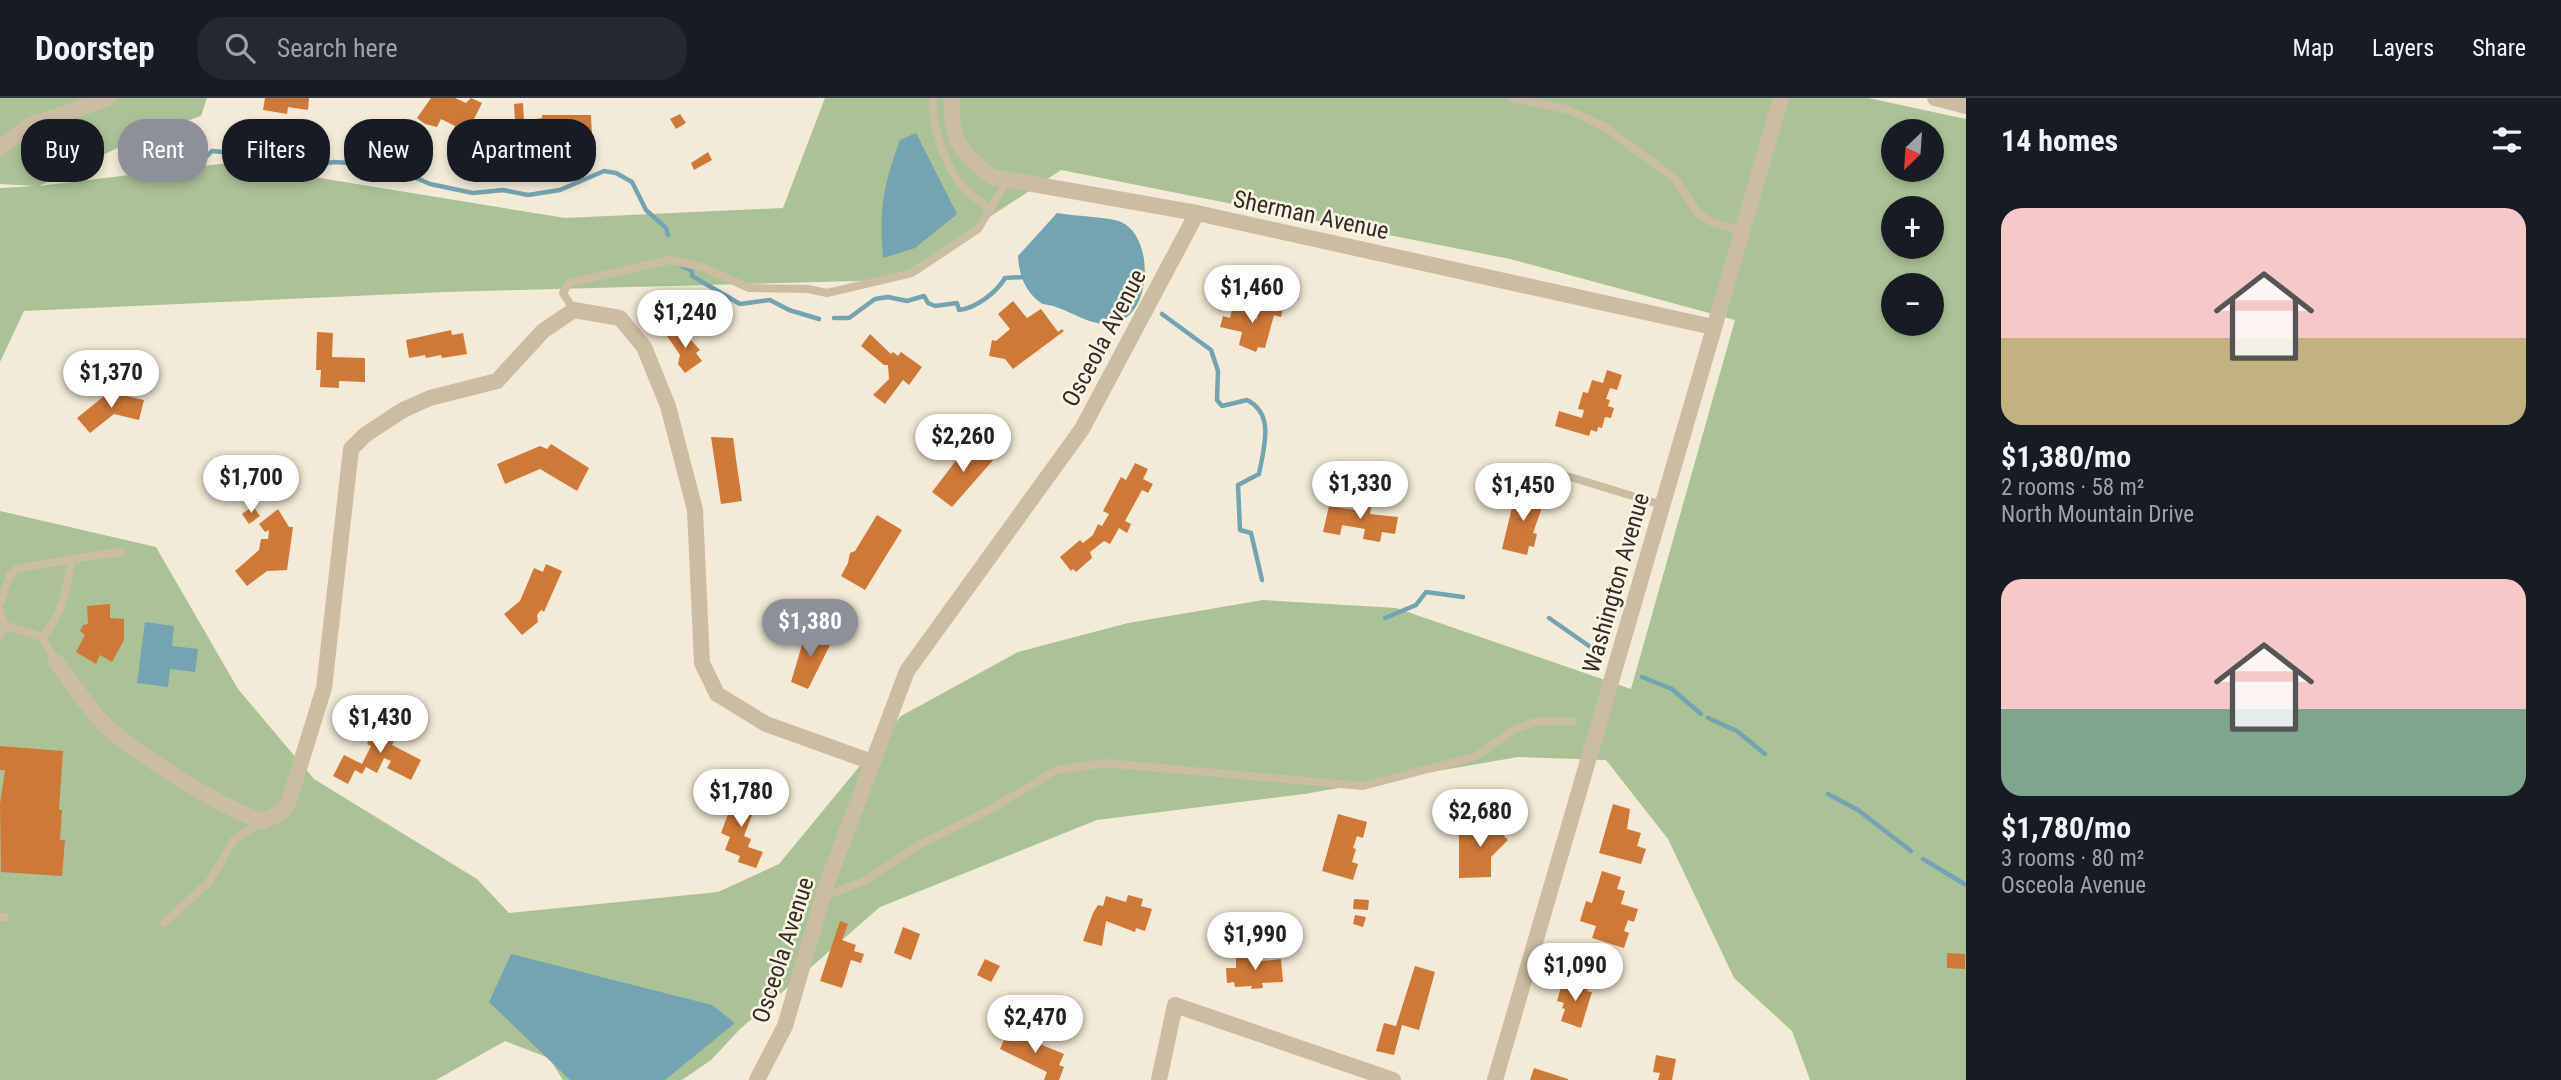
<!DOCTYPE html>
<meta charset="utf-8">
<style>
body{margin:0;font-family:"Roboto Condensed",sans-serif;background:#242831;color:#f1f3f6;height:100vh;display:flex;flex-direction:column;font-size:26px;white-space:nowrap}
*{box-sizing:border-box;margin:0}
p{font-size:23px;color:#9ea1a6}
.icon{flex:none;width:38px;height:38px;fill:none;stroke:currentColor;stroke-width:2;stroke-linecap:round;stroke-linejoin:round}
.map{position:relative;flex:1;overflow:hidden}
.drawer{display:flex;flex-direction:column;background:#171b24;width:595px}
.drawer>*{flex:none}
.top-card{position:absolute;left:21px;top:21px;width:665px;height:63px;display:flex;gap:14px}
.needle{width:46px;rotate:205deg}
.controls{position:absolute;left:1881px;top:21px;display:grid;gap:14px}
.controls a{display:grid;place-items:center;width:63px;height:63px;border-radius:50%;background:#171b24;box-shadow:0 4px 10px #0003;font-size:35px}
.price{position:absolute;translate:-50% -60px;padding:0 16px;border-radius:24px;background:#fff;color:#222;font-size:23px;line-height:46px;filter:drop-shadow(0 2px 4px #0008)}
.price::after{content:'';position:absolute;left:50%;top:42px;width:21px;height:16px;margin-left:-10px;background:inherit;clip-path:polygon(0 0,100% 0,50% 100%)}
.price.current{background:#8c9099;color:#fff}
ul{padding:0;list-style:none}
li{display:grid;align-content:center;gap:14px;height:371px;padding:0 35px}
li span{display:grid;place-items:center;height:217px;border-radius:21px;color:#555}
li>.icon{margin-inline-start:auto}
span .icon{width:126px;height:126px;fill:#fffc;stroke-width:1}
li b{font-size:30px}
h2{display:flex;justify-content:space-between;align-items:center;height:84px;padding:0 35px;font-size:30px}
.tag{padding:0 24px;border-radius:28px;background:#171b24;box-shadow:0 4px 10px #0003;font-size:24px;line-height:63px}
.tag.current{background:#8c9099;color:#fff}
header{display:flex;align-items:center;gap:42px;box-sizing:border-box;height:98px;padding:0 35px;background:#171b24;border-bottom:2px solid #363941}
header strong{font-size:33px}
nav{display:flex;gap:38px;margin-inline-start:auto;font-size:24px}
.search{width:490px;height:63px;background:#242831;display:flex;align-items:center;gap:18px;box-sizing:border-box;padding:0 24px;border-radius:28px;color:#9ea1a6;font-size:26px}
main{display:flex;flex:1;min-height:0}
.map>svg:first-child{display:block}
</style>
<header>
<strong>Doorstep</strong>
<div class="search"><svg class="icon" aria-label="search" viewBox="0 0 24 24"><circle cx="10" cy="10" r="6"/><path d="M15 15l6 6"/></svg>Search here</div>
<nav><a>Map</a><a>Layers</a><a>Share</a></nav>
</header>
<main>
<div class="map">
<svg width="1966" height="982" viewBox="0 0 1966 982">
<rect width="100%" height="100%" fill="#f3ebd7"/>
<path fill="#abc296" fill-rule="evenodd" d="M0,0H207L201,18L136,41L39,88L228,65L565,120L783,110L825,0H1868L1966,21V982H1810L1792,933L1734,880L1668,741L1606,662L1518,659L1304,696L1097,722L880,809L740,931L711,962L682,982H563L549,960L505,943L436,982H0V413L156,449L238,591L314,681L477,781L509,815L718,794L779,766L901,618L1018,554L1128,525L1263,502L1396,510L1631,591L1735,222L1510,161L1061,72L894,182L445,194L24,213L0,264V90L35,88L0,86ZM1894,33H1932V72H1894ZM1894,110H1932V149H1894ZM1894,187H1932V226H1894Z"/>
<g fill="#74a3b2">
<path d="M916,35L957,116L915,150L883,160C879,111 883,88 900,42Z"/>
<path d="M1057,115C1072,118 1110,119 1121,124C1153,138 1152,208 1122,222C1098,234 1078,216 1056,209C1052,207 1044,207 1041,205C1025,194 1019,176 1018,158Z"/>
<polygon points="145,524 174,528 172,548 198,551 195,574 170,571 168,589 137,585"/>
<polygon points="511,856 712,907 735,925 665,982 570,982 489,904"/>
</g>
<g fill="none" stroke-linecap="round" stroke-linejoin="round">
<g stroke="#74a3b2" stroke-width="4.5">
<polyline points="175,60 193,60 201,64 212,53 244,56 302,70 333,64 387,67 430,86 473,95 503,92 528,97 560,92 604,73 616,75 632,84 646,112 666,130 668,137"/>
<polyline points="682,168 692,173 692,178 740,206 770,202 789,212 819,221"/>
<path d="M1162,216L1211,252L1218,273L1217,302L1222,308L1247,302C1275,316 1264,349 1259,376L1238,387L1240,432L1251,435L1262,482"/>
<path d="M834,220H849L875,201L888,199L907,203L924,198L928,205L935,208L957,205L959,212C976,210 996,195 1005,180L1024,179"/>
<polyline points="1385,520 1416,507 1426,494 1463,499"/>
<polyline points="1549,520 1599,555"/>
<polyline points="1642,579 1672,591 1701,616"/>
<polyline points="1708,620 1737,633 1765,656"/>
<polyline points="1828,696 1858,712 1911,753"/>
<polyline points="1923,761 1966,787"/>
</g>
</g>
<g fill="#cf7939">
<polygon points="265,0 309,0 308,12 288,9 287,16 263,12"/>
<polygon points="431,0 455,0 466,5 471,0 482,5 464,41 452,36 455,28 441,21 437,29 425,26 417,20"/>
<polygon points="523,5 524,23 542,20 542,17 591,17 592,39 534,42 534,45 528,45 529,55 512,56 510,24 515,24 514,6"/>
<polygon points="680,16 686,25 676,31 670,21"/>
<polygon points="708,54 712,62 694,72 691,65"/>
<polygon points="1013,203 1027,220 1041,211 1058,234 1062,231 1064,233 1013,271 1005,261 989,258 992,242 996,243 1010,231 998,216"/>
<polygon points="1261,205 1283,210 1281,219 1274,217 1265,250 1258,249 1256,254 1239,247 1242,234 1220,229 1223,218 1230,220 1233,208 1250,212 1248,219 1257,221"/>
<polygon points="679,229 700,252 696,255 702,263 685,275 678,266 680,257 667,238"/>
<polygon points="451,232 452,237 463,235 467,256 442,260 441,257 426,260 425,257 409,260 406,242"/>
<polygon points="317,234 333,235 332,259 365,260 365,284 339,283 339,290 320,289 321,272 316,272"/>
<polygon points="870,236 891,256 893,254 898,258 901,254 922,269 909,287 903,282 885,306 873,297 889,281 888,267 884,267 861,248"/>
<polygon points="1607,272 1622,277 1617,292 1610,290 1606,301 1610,302 1608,308 1614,310 1611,320 1605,319 1602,330 1598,329 1597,334 1591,332 1589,338 1555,328 1559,313 1582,320 1584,312 1578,311 1583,294 1588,295 1592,282 1603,285"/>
<polygon points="109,294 144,302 139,322 114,316 90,335 77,320"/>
<polygon points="711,339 733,340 742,403 721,406"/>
<polygon points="971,343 994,361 952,409 932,394"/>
<polygon points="551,346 589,370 577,393 540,371 505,386 497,366 540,348 547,351"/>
<polygon points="1135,365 1148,371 1143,381 1153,386 1148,395 1142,392 1125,423 1131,426 1127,435 1119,430 1110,446 1104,443 1090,454 1092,460 1076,474 1073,471 1071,473 1060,459 1080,442 1083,445 1093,437 1098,426 1102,428 1109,416 1103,413 1121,379 1126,382"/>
<polygon points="1516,393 1545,401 1533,435 1537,436 1534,449 1529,448 1527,457 1502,451"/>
<polygon points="1359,400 1372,403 1370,416 1398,419 1395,436 1382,434 1380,444 1363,441 1365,431 1342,427 1340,437 1323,434 1329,408 1355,412"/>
<polygon points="253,408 260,418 249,426 242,416"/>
<polygon points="278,411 289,429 293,429 287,472 267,473 247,488 235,473 259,452 261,441 268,441 269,432 265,434 259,426"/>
<polygon points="877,417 902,432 865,492 841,478 848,465 850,455 855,453"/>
<polygon points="546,466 562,473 544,514 541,512 537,517 538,524 522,537 504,516 520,503 534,470 543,474"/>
<polygon points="110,506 110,520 124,521 124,542 112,564 100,557 96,566 76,554 85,537 80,533 83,527 88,526 87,508"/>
<polygon points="813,532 828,539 825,545 830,547 808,591 791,584 805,537 811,539"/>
<polygon points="384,613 394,618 389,630 398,635 392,647 421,662 411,682 387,670 391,663 384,660 377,675 366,669 362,676 355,672 348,686 333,678 344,657 362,666 371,648 367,646"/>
<polygon points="0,648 63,653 59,712 62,712 60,742 65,742 62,778 1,774 0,706 5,672 0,672"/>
<polygon points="738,689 751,694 748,703 756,706 744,738 751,741 748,749 763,754 756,770 738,764 740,758 725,752 730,739 721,735"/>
<polygon points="1613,706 1630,711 1627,731 1641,735 1637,748 1646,751 1641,766 1599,755"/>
<polygon points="1338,716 1367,724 1363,740 1357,738 1353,750 1356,751 1352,764 1358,766 1353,782 1322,773"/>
<polygon points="1490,718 1508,734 1504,738 1508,742 1491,759 1491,779 1459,780 1459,737 1472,736"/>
<polygon points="1602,773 1621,779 1617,791 1625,793 1621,806 1638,811 1634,824 1628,822 1624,833 1629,835 1624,850 1592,840 1596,828 1580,823 1586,803 1592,805"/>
<polygon points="1128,797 1143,801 1141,808 1152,811 1145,833 1136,830 1135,834 1106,823 1102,848 1083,843 1093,815 1098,807 1103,808 1106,798 1126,804"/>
<polygon points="1354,801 1369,802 1368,812 1353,811"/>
<polygon points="1355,817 1366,819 1363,829 1353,826"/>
<polygon points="840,823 848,826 842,842 856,847 854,853 864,856 861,865 851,862 842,890 820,883"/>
<polygon points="903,829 920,836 911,862 894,855"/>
<polygon points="1947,855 1965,856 1965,871 1947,870"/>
<polygon points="1262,858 1262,863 1281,861 1283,884 1262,885 1263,890 1251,891 1252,888 1235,889 1234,884 1227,885 1226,870 1236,870 1236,860"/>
<polygon points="985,861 1000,868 991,884 977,877"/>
<polygon points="1415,868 1435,874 1419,932 1402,927 1394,957 1376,953 1384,925 1396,928"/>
<polygon points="1574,882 1589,887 1587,893 1592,894 1581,930 1561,923 1565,911 1562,910 1564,905 1557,903 1562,885 1572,888"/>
<polygon points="1008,933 1064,956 1059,967 1064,969 1059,982 1044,982 1047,974 1000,951"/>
<polygon points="1656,957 1676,961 1672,982 1658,982 1660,975 1653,974"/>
<polygon points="1534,970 1568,981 1568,982 1530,982"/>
</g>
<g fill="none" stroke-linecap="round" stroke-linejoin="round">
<g stroke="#cbbda2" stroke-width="8">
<path d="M933,0C931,26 943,61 958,83C965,94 980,103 991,112"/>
<polyline points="1512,0 1569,12 1605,29 1675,81 1699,116 1709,123 1742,134"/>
<polyline points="574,212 563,195 569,185 670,162 702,169 749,190 808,191 827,195 912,175 978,131 1008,81"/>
<polyline points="1541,370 1662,407"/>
<polyline points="72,461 122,454"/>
<path d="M0,505L10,477L17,471L72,461C67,488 62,520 42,539"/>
<polyline points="0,513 4,527"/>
<polyline points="0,537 4,527 42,539 56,564"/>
<polyline points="823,799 864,783 921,746 991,711 1057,672 1104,665 1363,688 1474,659 1515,631 1535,624 1573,623"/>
<polyline points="0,819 5,819"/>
<polyline points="164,825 209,784 234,742 263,723"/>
</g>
<g stroke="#cbbda2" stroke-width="16">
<path d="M952,0C950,43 960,53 992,79L1197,115L1713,229"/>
<polyline points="1935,0 1966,8"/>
<polyline points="0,50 29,28 108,0"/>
<path d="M56,564C71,583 85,606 102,624C131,653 224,712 263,723L280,715L288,706L324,590L351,351L365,337L403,312L430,300L497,283L543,233L574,212L620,220L644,249L668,308L695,412L702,565L717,596L766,626L872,664"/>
<polyline points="757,982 785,928 825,791 907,573 1082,331 1197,115"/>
<polyline points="1159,982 1175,907 1393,982"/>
<polyline points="1495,982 1781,0"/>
</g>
</g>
<g text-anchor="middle" stroke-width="5" stroke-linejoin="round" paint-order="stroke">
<g font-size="24" fill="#352d25" stroke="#faf4e3">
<text transform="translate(1311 117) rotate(12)" y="8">Sherman Avenue</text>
<text transform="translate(1104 240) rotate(-62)" y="8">Osceola Avenue</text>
<text transform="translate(1616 485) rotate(-74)" y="8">Washington Avenue</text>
<text transform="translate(783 852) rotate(-72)" y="8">Osceola Avenue</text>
</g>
</g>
</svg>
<div class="controls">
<a><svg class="needle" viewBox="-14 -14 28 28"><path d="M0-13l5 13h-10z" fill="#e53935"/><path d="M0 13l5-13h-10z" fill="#9ea1a6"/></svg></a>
<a>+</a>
<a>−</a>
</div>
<b class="price" style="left:1252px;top:227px">$1,460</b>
<b class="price" style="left:685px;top:252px">$1,240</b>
<b class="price" style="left:111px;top:312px">$1,370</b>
<b class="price" style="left:963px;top:376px">$2,260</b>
<b class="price" style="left:251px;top:417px">$1,700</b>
<b class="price" style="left:1360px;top:423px">$1,330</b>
<b class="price" style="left:1523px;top:425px">$1,450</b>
<b class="price current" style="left:810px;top:561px">$1,380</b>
<b class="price" style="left:380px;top:657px">$1,430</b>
<b class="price" style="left:741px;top:731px">$1,780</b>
<b class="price" style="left:1480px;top:751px">$2,680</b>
<b class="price" style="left:1255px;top:874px">$1,990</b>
<b class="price" style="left:1575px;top:905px">$1,090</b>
<b class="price" style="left:1035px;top:957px">$2,470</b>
<div class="top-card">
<a class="tag">Buy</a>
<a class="tag current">Rent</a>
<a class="tag">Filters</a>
<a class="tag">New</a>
<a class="tag">Apartment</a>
</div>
</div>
<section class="drawer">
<h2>14 homes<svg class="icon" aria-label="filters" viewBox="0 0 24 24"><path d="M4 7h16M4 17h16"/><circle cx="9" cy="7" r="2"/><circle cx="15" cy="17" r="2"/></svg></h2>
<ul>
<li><span style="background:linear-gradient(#f6c9c9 60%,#c2b280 0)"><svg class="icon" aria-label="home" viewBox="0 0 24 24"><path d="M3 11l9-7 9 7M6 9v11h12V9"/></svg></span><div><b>$1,380/mo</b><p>2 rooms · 58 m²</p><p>North Mountain Drive</p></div></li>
<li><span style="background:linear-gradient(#f6c9c9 60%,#7fa58c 0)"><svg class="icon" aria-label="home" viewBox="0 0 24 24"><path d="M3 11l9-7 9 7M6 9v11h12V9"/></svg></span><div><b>$1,780/mo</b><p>3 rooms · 80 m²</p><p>Osceola Avenue</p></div></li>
</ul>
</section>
</main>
